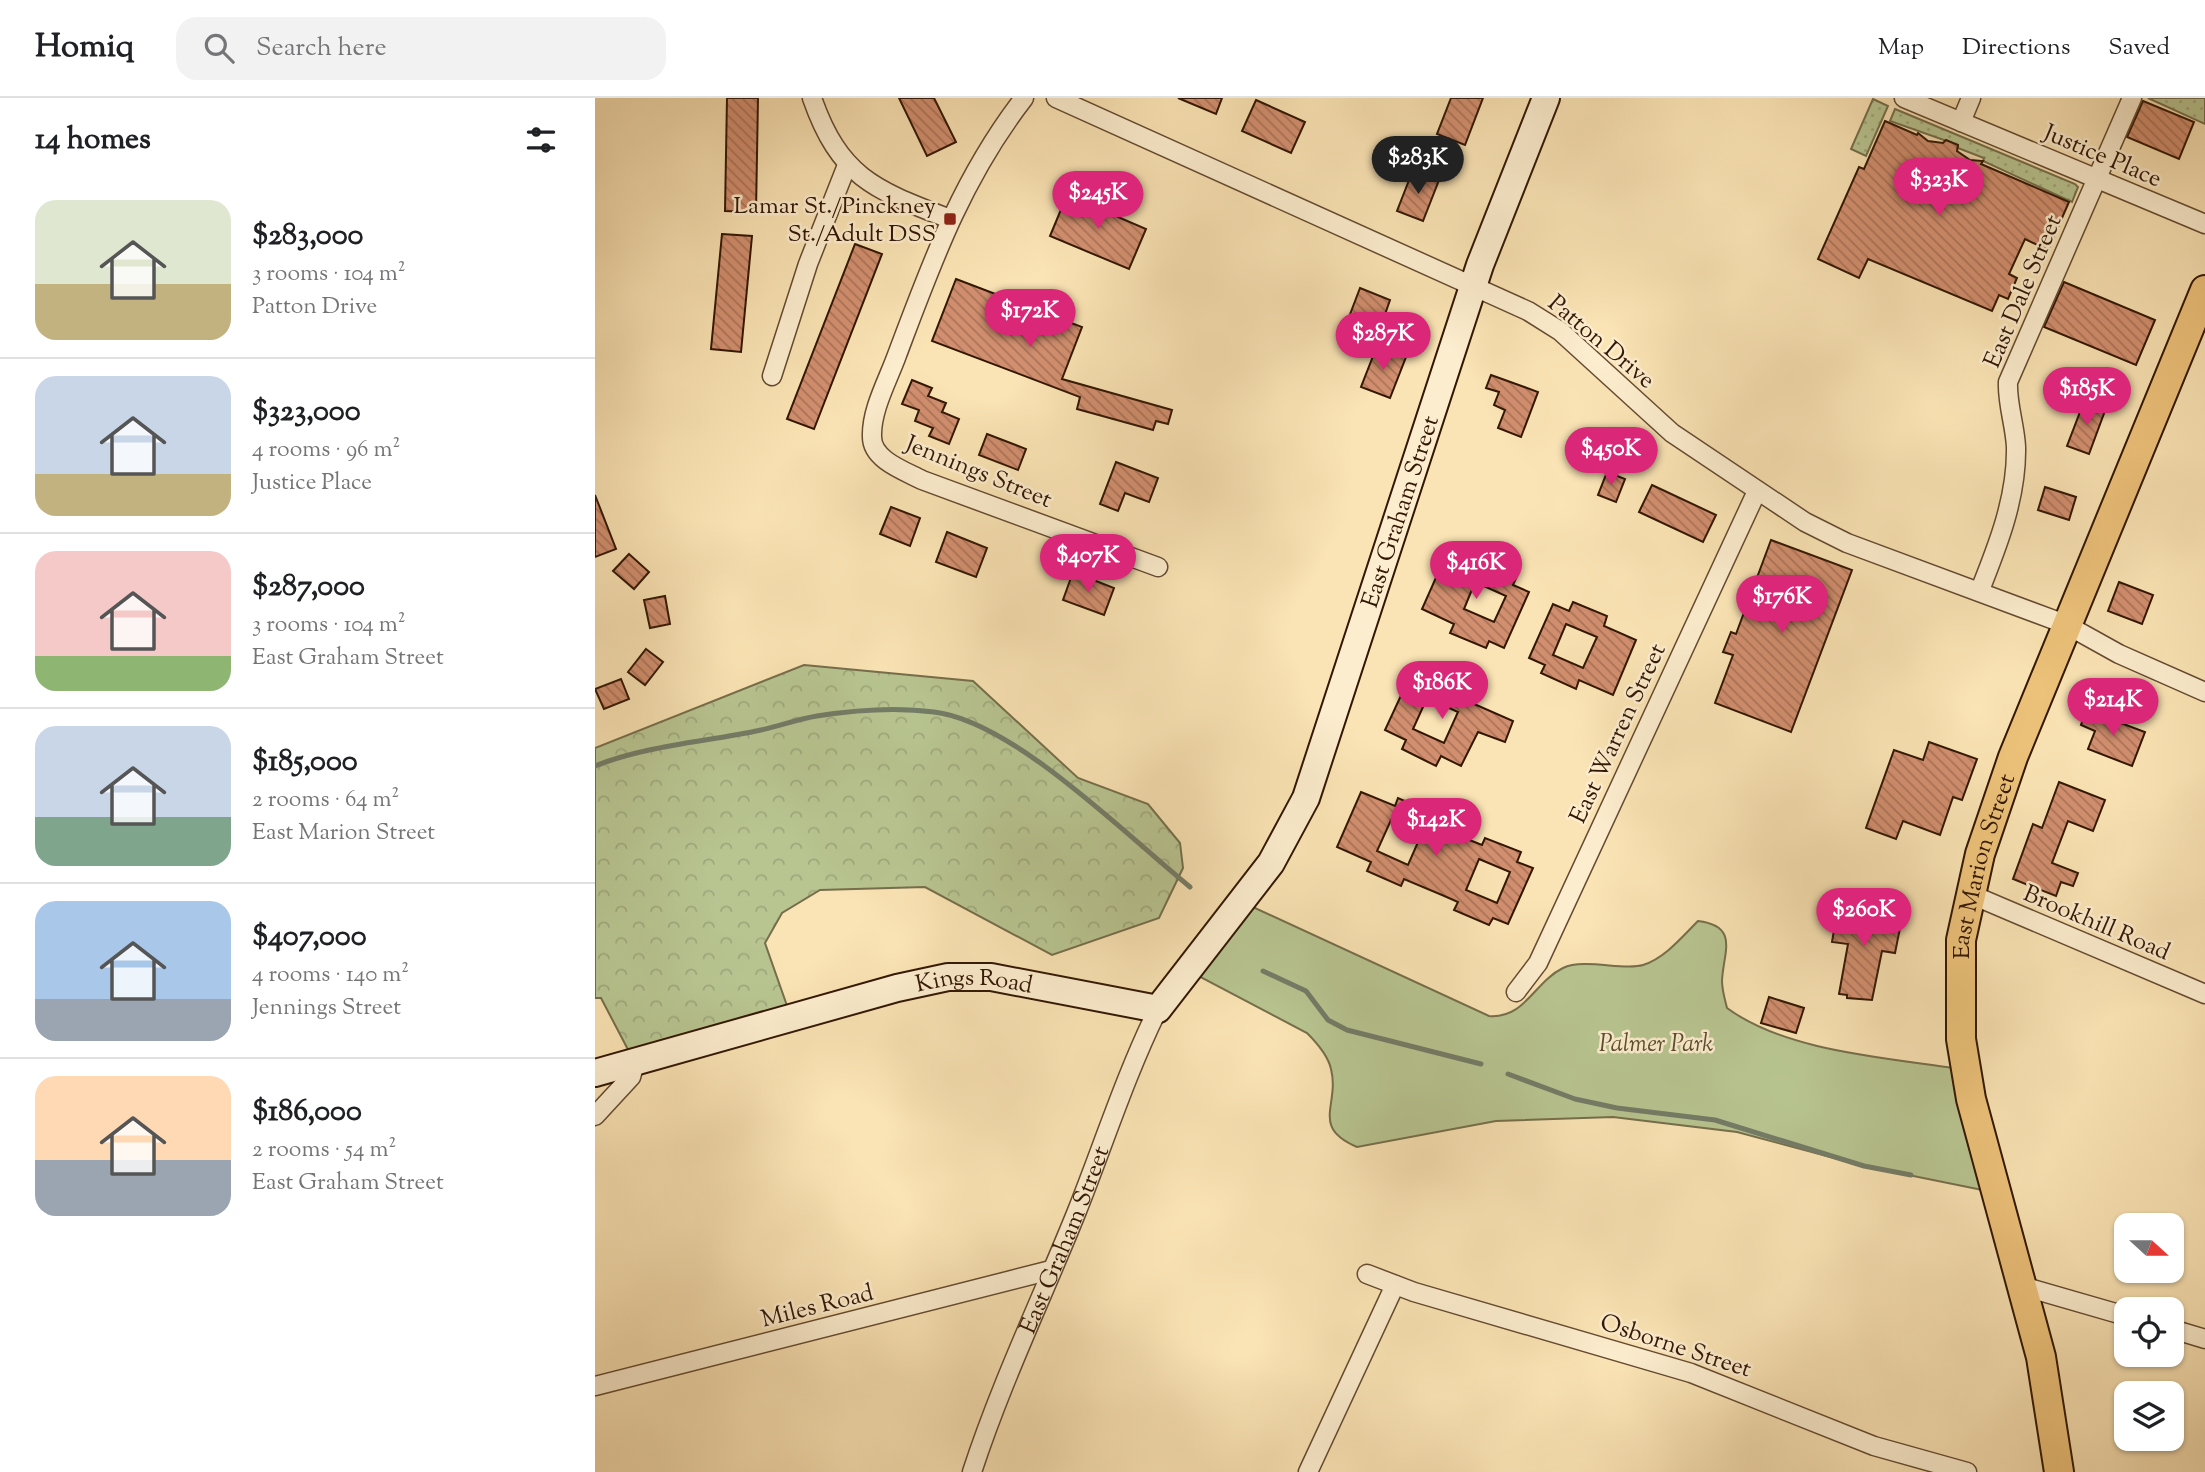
<!DOCTYPE html>
<meta charset="utf-8">
<style>
body{margin:0;font-family:"Sorts Mill Goudy",serif;background:#f2f2f2;color:#202124;height:100vh;display:flex;flex-direction:column;font-size:26px;white-space:nowrap}
*{box-sizing:border-box;margin:0}
p{font-size:23px;color:#757577}
.icon{flex:none;width:38px;height:38px;fill:none;stroke:currentColor;stroke-width:2;stroke-linecap:round;stroke-linejoin:round}
.map{position:relative;flex:1;overflow:hidden}
.side{display:flex;flex-direction:column;background:#fff;width:595px}
.side>*{flex:none}
.needle{width:46px;rotate:111deg}
.buttons{position:absolute;left:1519px;top:1115px;display:grid;gap:14px}
.buttons a{display:grid;place-items:center;width:70px;height:70px;border-radius:14px;background:#fff;box-shadow:0 2px 5px #0004;font-size:35px}
.price{position:absolute;translate:-50% -60px;padding:0 16px;border-radius:24px;background:#db2777;color:#fff;font-size:23px;line-height:46px;filter:drop-shadow(0 2px 4px #0008)}
.price::after{content:'';position:absolute;left:50%;top:42px;width:21px;height:16px;margin-left:-10px;background:inherit;clip-path:polygon(0 0,100% 0,50% 100%)}
.price.on{background:#222;color:#fff}
ul{padding:0;list-style:none}
li{display:flex;align-items:center;gap:21px;height:175px;padding:0 35px}
li+li{border-top:2px solid #e0e0e0}
li span{display:grid;place-items:center;flex:none;width:196px;height:140px;border-radius:21px;color:#555}
li>.icon{margin-inline-start:auto}
span .icon{width:84px;height:84px;fill:#fffc;stroke-width:1}
li b{font-size:30px}
h2{display:flex;justify-content:space-between;align-items:center;height:84px;padding:0 35px;font-size:30px}
header{display:flex;align-items:center;gap:42px;box-sizing:border-box;height:98px;padding:0 35px;background:#fff;border-bottom:2px solid #e0e0e0}
header strong{font-size:33px}
nav{display:flex;gap:38px;margin-inline-start:auto;font-size:24px}
.search{width:490px;height:63px;background:#f2f2f2;display:flex;align-items:center;gap:18px;box-sizing:border-box;padding:0 24px;border-radius:21px;color:#757577;font-size:26px}
main{display:flex;flex:1;min-height:0}
.map>svg:first-child{display:block}
</style>
<header>
<strong>Homiq</strong>
<div class="search"><svg class="icon" aria-label="search" viewBox="0 0 24 24"><circle cx="10" cy="10" r="6"/><path d="M15 15l6 6"/></svg>Search here</div>
<nav><a>Map</a><a>Directions</a><a>Saved</a></nav>
</header>
<main>
<section class="side">
<h2>14 homes<svg class="icon" aria-label="filters" viewBox="0 0 24 24"><path d="M4 7h16M4 17h16"/><circle cx="9" cy="7" r="2"/><circle cx="15" cy="17" r="2"/></svg></h2>
<ul>
<li><span style="background:linear-gradient(#dfe7d0 60%,#c2b280 0)"><svg class="icon" aria-label="home" viewBox="0 0 24 24"><path d="M3 11l9-7 9 7M6 9v11h12V9"/></svg></span><div><b>$283,000</b><p>3 rooms · 104 m²</p><p>Patton Drive</p></div></li>
<li><span style="background:linear-gradient(#c9d6e8 70%,#c2b280 0)"><svg class="icon" aria-label="home" viewBox="0 0 24 24"><path d="M3 11l9-7 9 7M6 9v11h12V9"/></svg></span><div><b>$323,000</b><p>4 rooms · 96 m²</p><p>Justice Place</p></div></li>
<li><span style="background:linear-gradient(#f6c9c9 75%,#8fb573 0)"><svg class="icon" aria-label="home" viewBox="0 0 24 24"><path d="M3 11l9-7 9 7M6 9v11h12V9"/></svg></span><div><b>$287,000</b><p>3 rooms · 104 m²</p><p>East Graham Street</p></div></li>
<li><span style="background:linear-gradient(#c9d6e8 65%,#7fa58c 0)"><svg class="icon" aria-label="home" viewBox="0 0 24 24"><path d="M3 11l9-7 9 7M6 9v11h12V9"/></svg></span><div><b>$185,000</b><p>2 rooms · 64 m²</p><p>East Marion Street</p></div></li>
<li><span style="background:linear-gradient(#a9c7e8 70%,#9aa5b1 0)"><svg class="icon" aria-label="home" viewBox="0 0 24 24"><path d="M3 11l9-7 9 7M6 9v11h12V9"/></svg></span><div><b>$407,000</b><p>4 rooms · 140 m²</p><p>Jennings Street</p></div></li>
<li><span style="background:linear-gradient(#ffd9b3 60%,#9aa5b1 0)"><svg class="icon" aria-label="home" viewBox="0 0 24 24"><path d="M3 11l9-7 9 7M6 9v11h12V9"/></svg></span><div><b>$186,000</b><p>2 rooms · 54 m²</p><p>East Graham Street</p></div></li>
</ul>
</section>
<div class="map">
<svg width="1610" height="1374" viewBox="0 0 1610 1374">
<defs>
<pattern id="grass-dots" width="8" height="8" patternUnits="userSpaceOnUse" patternTransform="scale(1.75)"><rect width="8" height="8" fill="#b8c591"/><path d="M2 2h.1M6 6h.1" fill="none" stroke="#9fa87c" stroke-width="1.8" stroke-linecap="round"/></pattern>
<pattern id="forest-crowns" width="20" height="18" patternUnits="userSpaceOnUse" patternTransform="scale(1.75)"><rect width="20" height="18" fill="#b8c591"/><path d="M2 6a3 3 0 1 1 6 0M12 15a3 3 0 1 1 6 0" fill="none" stroke="#9fa87c"/></pattern>
<pattern id="building-back-hatch" width="6" height="6" patternUnits="userSpaceOnUse" patternTransform="scale(1.75)"><rect width="6" height="6" fill="#d28f6f"/><path d="M-1 5l2 2M0 0l6 6M5-1l2 2" fill="none" stroke="#ab7459"/></pattern>
</defs>
<rect width="100%" height="100%" fill="#fae3b4"/>
<filter id="stains"><feTurbulence type="fractalNoise" baseFrequency=".00286" numOctaves="4"/><feColorMatrix values="0 0 0 0 .2 0 0 0 0 .09 0 0 0 0 .02 0 0 0 .5 -.17"/></filter>
<radialGradient id="worn" r=".72"><stop offset=".6" stop-color="#630" stop-opacity="0"/><stop offset="1" stop-color="#630" stop-opacity=".3"/></radialGradient>
<g fill="url(#grass-dots)" stroke="#766e4b" stroke-width="2">
<polygon points="1553,0 1610,0 1610,26"/>
<polygon points="1278,1 1293,8 1271,58 1256,51"/>
<polygon points="1300,11 1480,86 1483,89 1477,104 1388,63 1389,60 1363,50 1363,47 1295,23"/>
</g>
<polygon fill="url(#forest-crowns)" stroke="#766e4b" stroke-width="2" points="209,567 378,583 483,680 553,706 585,745 588,770 564,820 457,857 330,789 225,792 187,815 170,845 196,919 40,965 6,900 0,900 0,650"/>
<path fill="#b8c591" stroke="#766e4b" stroke-width="2" d="M647,804L894,918C930,921 939,884 968,870C989,860 1030,873 1048,867C1070,860 1087,839 1103,823C1145,828 1128,855 1127,883C1127,892 1130,902 1132,910C1193,955 1298,960 1372,972L1402,1095L1269,1068L1142,1034L1018,1019L901,1023L762,1049C715,1029 745,1007 736,971C733,957 722,945 712,935L592,872Z"/>
<g fill="none" stroke-linecap="round" stroke-linejoin="round">
<g stroke="#747c67" stroke-width="5">
<path d="M0,668C53,647 111,644 166,632C185,628 203,621 222,618C260,612 301,609 339,614C418,623 532,738 595,789"/>
<polyline points="668,873 711,893 733,922 752,932 886,966"/>
<polyline points="913,976 980,1001 1022,1010 1120,1022 1269,1068 1316,1077"/>
</g>
</g>
<g fill="url(#building-back-hatch)" stroke="#331705" stroke-width="2" fill-rule="evenodd">
<polygon points="132,0 163,0 161,114 130,113"/>
<polygon points="304,0 339,0 361,44 332,58"/>
<polygon points="583,0 627,0 621,16"/>
<polygon points="856,0 888,0 870,47 842,36"/>
<polygon points="661,2 710,24 696,55 647,33"/>
<polygon points="1548,3 1599,24 1584,61 1532,39"/>
<polygon points="1290,23 1322,37 1323,35 1333,43 1348,45 1351,42 1363,47 1362,53 1375,62 1388,63 1386,66 1474,104 1453,152 1430,141 1414,176 1422,180 1413,201 1404,197 1397,213 1273,161 1264,180 1223,161 1264,69 1269,71"/>
<polygon points="818,72 844,82 828,123 802,113"/>
<polygon points="472,97 498,108 501,100 527,111 523,119 551,131 534,171 455,138"/>
<polygon points="127,136 157,138 146,254 116,251"/>
<polygon points="260,146 287,156 219,331 192,321"/>
<polygon points="361,181 487,229 467,281 577,312 573,326 561,323 558,332 482,311 485,299 337,243"/>
<polygon points="1469,184 1560,222 1541,267 1449,229"/>
<polygon points="765,190 795,202 782,239 751,227"/>
<polygon points="782,248 811,259 795,300 766,289"/>
<polygon points="896,277 943,294 926,339 903,330 910,312 899,307 904,294 891,290"/>
<polygon points="317,282 337,290 333,298 351,305 347,314 364,321 354,346 334,338 338,330 320,323 324,312 307,306"/>
<polygon points="1490,301 1511,310 1494,356 1472,348"/>
<polygon points="392,336 431,351 423,372 384,357"/>
<polygon points="521,364 563,380 554,404 530,395 523,413 505,406"/>
<polygon points="1012,374 1030,381 1021,404 1003,397"/>
<polygon points="1057,387 1121,417 1108,444 1044,414"/>
<polygon points="1450,389 1481,399 1474,422 1443,412"/>
<polygon points="0,397 21,451 0,459"/>
<polygon points="296,409 325,420 315,448 285,436"/>
<polygon points="352,434 392,450 381,479 341,464"/>
<polygon points="1176,442 1257,472 1196,634 1120,605 1138,557 1128,554 1136,534 1141,536"/>
<polygon points="34,456 54,474 39,491 18,473"/>
<path d="M851,457L884,471L888,463L922,478L918,487L934,494L909,550L894,543L891,550L855,535L859,526L827,511ZM880,484L911,498L899,524L869,511Z"/>
<polygon points="478,474 519,490 509,517 468,502"/>
<polygon points="1524,484 1558,497 1547,526 1513,513"/>
<polygon points="70,498 75,526 55,530 49,502"/>
<path d="M978,504L1012,518L1009,528L1041,542L1018,597L984,582L981,591L946,575L950,567L934,560L958,506L974,513ZM971,526L1002,539L988,570L958,557Z"/>
<polygon points="51,551 68,564 50,587 33,574"/>
<path d="M815,578L836,587L839,579L874,594L870,602L918,623L910,644L883,634L866,668L846,658L841,668L807,651L811,642L790,632ZM832,600L863,614L849,645L818,631Z"/>
<polygon points="26,581 34,601 9,611 0,591"/>
<polygon points="1491,612 1550,634 1537,668 1493,651 1500,633 1486,627"/>
<polygon points="1334,644 1382,661 1367,702 1358,699 1345,737 1308,723 1301,741 1271,730 1299,652 1328,662"/>
<polygon points="1464,684 1510,702 1498,733 1473,723 1457,765 1483,775 1478,788 1466,784 1461,798 1418,781 1438,726 1447,730"/>
<path d="M766,694L800,708L803,700L838,715L834,724L849,732L887,747L890,740L926,754L922,764L938,770L913,826L898,820L894,827L859,812L863,804L847,797L809,781L806,788L772,773L776,764L742,749ZM796,722L827,735L813,767L782,753ZM884,761L915,774L902,805L871,792Z"/>
<polygon points="1243,809 1307,820 1300,855 1287,853 1277,902 1252,900 1252,897 1244,896 1253,846 1237,844"/>
<polygon points="1174,899 1209,910 1201,935 1166,925"/>
</g>
<g fill="none" stroke-linecap="round" stroke-linejoin="round">
<g stroke="#654a31" stroke-width="21">
<g id="street">
<path d="M217,0C245,80 280,92 355,121"/>
<path d="M429,0C367,80 337,164 302,257C293,282 276,312 277,339C277,362 310,373 327,382L563,469"/>
<polyline points="461,0 933,213 965,233 1077,335 1210,424 1252,445 1470,526 1524,556 1610,594"/>
<polyline points="1309,0 1610,126"/>
<polyline points="1366,24 1376,0"/>
<polyline points="177,278 213,166 252,67"/>
<path d="M1385,492C1403,447 1422,399 1421,349C1420,327 1412,306 1413,284L1537,0"/>
<polyline points="1375,796 1610,896"/>
<polyline points="921,894 943,865 1162,393"/>
<polyline points="0,1018 36,979 40,965"/>
<polyline points="772,1176 819,1194 1096,1275 1279,1348 1372,1374"/>
<polyline points="1427,1188 1531,1218"/>
<polyline points="1577,1231 1610,1241"/>
<polyline points="0,1288 456,1172"/>
<path id="s1" d="M377,1374C406,1285 447,1200 482,1113C509,1045 531,976 563,911"/>
<polyline points="713,1374 800,1187"/>
</g>
</g>
<g stroke="#331705" stroke-width="30">
<g id="secondary">
<path id="s2" d="M0,975L302,890L353,879H396L563,911L676,765L711,700L885,167L951,0"/>
</g>
</g>
<g stroke="#331705" stroke-width="32">
<g id="primary">
<path id="s3" d="M1464,1374L1446,1259L1376,1001L1366,941V842L1385,756L1418,659L1610,192"/>
</g>
</g>
<use href="#street" stroke="#fcedce" stroke-width="18"/>
<use href="#secondary" stroke="#fcedce" stroke-width="26"/>
<use href="#primary" stroke="#edc27a" stroke-width="28"/>
</g>
<rect fill="#8f2418" stroke="#fcedce" stroke-width="2.5" x="348" y="114" width="14" height="14" rx="3.5"/>
<g text-anchor="middle" stroke-width="5" stroke-linejoin="round" paint-order="stroke">
<g font-size="24" fill="#331705" stroke="#fcedce">
<text transform="translate(1508 57) rotate(23)" y="8">Justice Place</text>
<text transform="translate(1427 193) rotate(-67)" y="8">East Dale Street</text>
<text transform="translate(1007 243) rotate(40)" y="8">Patton Drive</text>
<text transform="translate(384 373) rotate(22)" y="8">Jennings Street</text>
<text dy="8" stroke="none"><textPath href="#s2" startOffset="1139">East Graham Street</textPath></text>
<text transform="translate(1022 635) rotate(-65)" y="8">East Warren Street</text>
<text dy="8" stroke="none"><textPath href="#s3" startOffset="620">East Marion Street</textPath></text>
<text transform="translate(1502 824) rotate(23)" y="8">Brookhill Road</text>
<text dy="8" stroke="none"><textPath href="#s2" startOffset="392">Kings Road</textPath></text>
<text dy="8" stroke="none"><textPath href="#s1" startOffset="250">East Graham Street</textPath></text>
<text transform="translate(222 1207) rotate(-14)" y="8">Miles Road</text>
<text transform="translate(1081 1247) rotate(18)" y="8">Osborne Street</text>
</g>
<g font-size="24" fill="#331705" stroke="#fcedce" text-anchor="end">
<text x="341" y="115">Lamar St./Pinckney<tspan x="341" dy="28">St./Adult DSS</tspan></text>
</g>
<g font-size="24" font-style="italic" fill="#5b4b2f" stroke="#fcedce">
<text x="1061" y="953">Palmer Park</text>
</g>
</g>
<rect width="100%" height="100%" filter="url(#stains)"/>
<rect width="100%" height="100%" fill="url(#worn)"/>
</svg>
<div class="buttons">
<a><svg class="needle" viewBox="-14 -14 28 28"><path d="M0-13l5 13h-10z" fill="#e53935"/><path d="M0 13l5-13h-10z" fill="#757577"/></svg></a>
<a><svg class="icon" aria-label="locate" viewBox="0 0 24 24"><circle cx="12" cy="12" r="6"/><path d="M12 2v4M12 18v4M2 12h4M18 12h4"/></svg></a>
<a><svg class="icon" aria-label="layers" viewBox="0 0 24 24"><path d="M12 4l9 5-9 5-9-5zM3 14l9 5 9-5"/></svg></a>
</div>
<b class="price on" style="left:823px;top:98px">$283K</b>
<b class="price" style="left:1344px;top:120px">$323K</b>
<b class="price" style="left:503px;top:133px">$245K</b>
<b class="price" style="left:435px;top:251px">$172K</b>
<b class="price" style="left:788px;top:274px">$287K</b>
<b class="price" style="left:1492px;top:329px">$185K</b>
<b class="price" style="left:1016px;top:389px">$450K</b>
<b class="price" style="left:493px;top:496px">$407K</b>
<b class="price" style="left:881px;top:503px">$416K</b>
<b class="price" style="left:1187px;top:537px">$176K</b>
<b class="price" style="left:847px;top:623px">$186K</b>
<b class="price" style="left:1518px;top:640px">$214K</b>
<b class="price" style="left:841px;top:760px">$142K</b>
<b class="price" style="left:1269px;top:850px">$260K</b>
</div>
</main>
